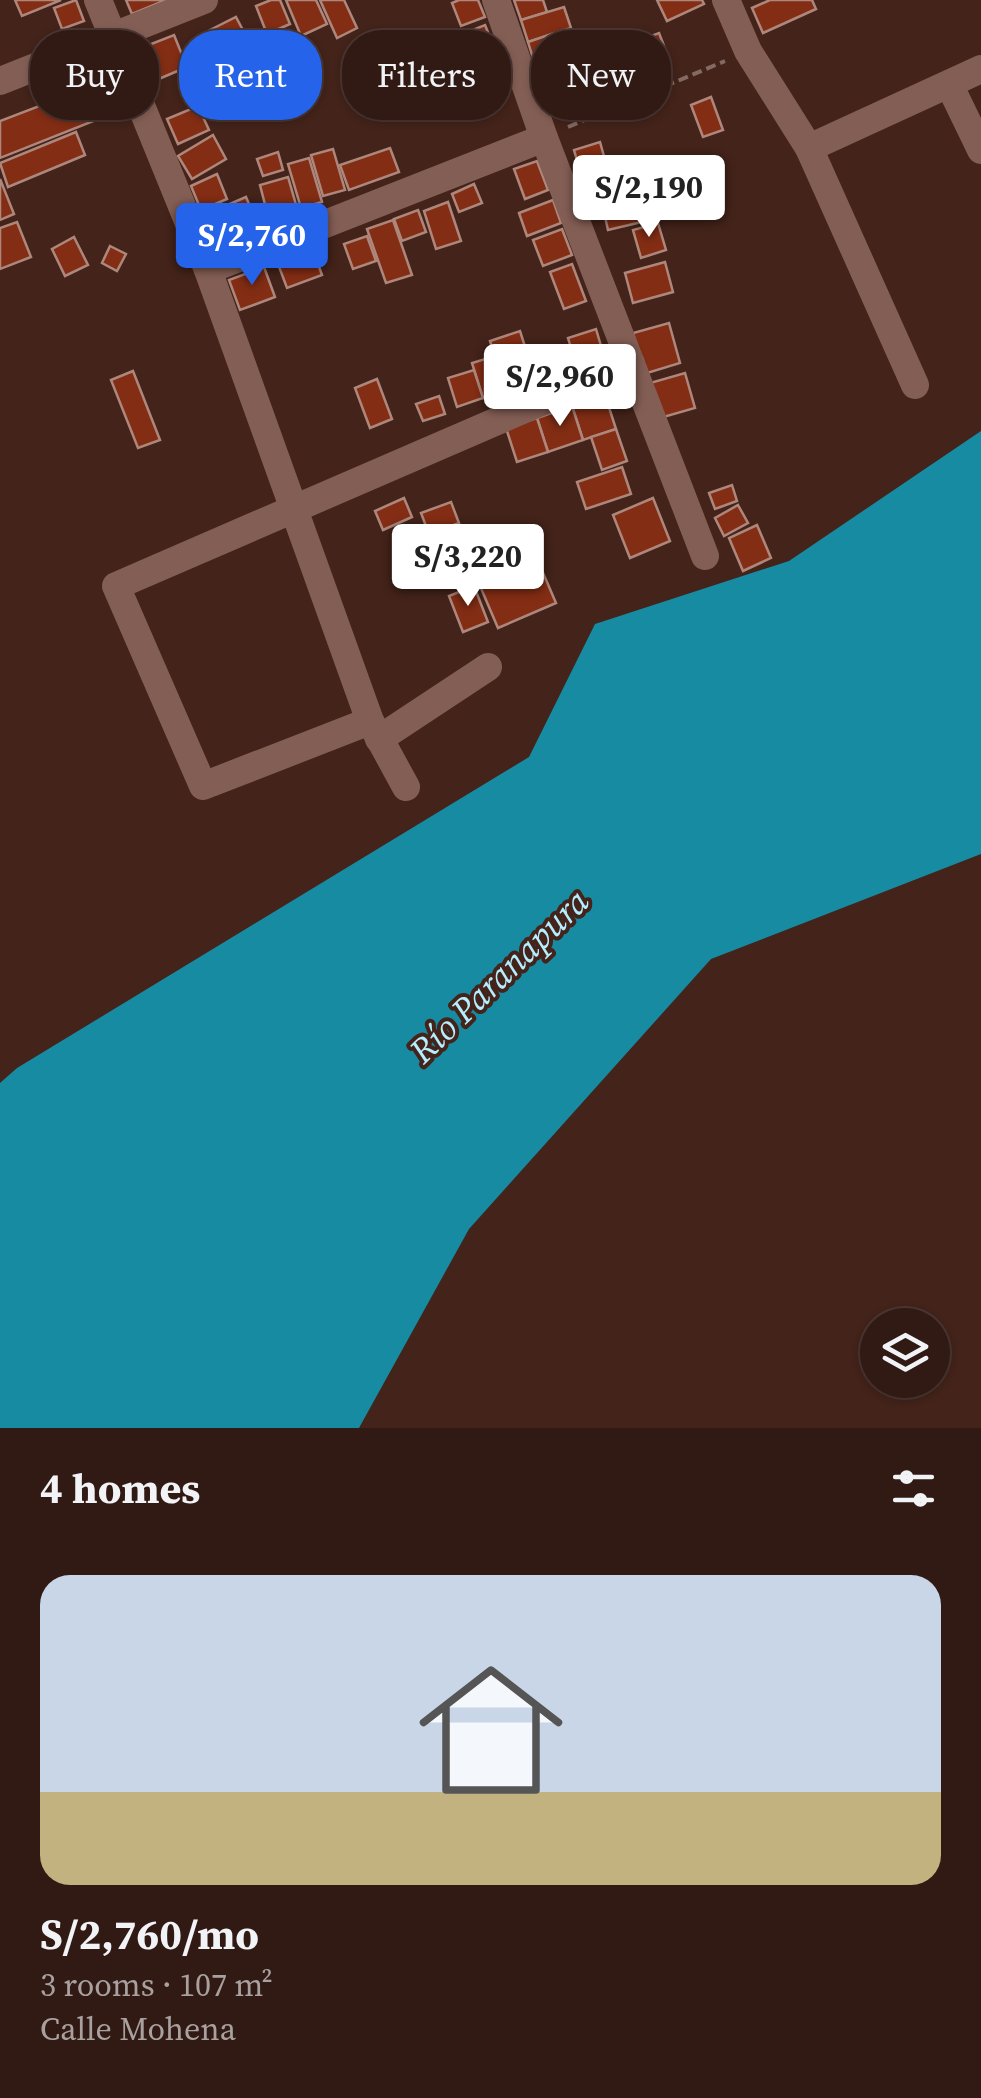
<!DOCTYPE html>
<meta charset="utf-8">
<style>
body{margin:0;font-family:"Source Serif 4",serif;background:#3d2722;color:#f1f3f6;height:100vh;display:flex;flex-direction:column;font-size:38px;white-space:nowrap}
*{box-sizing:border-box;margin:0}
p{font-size:32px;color:#a8a1a0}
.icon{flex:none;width:55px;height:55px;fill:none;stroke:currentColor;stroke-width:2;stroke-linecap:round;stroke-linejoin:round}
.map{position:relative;height:1428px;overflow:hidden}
.sheet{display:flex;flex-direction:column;background:#321a14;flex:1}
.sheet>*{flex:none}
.hud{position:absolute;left:30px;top:30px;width:922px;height:90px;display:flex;gap:20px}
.controls{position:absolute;left:860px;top:1308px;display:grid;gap:20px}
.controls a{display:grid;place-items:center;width:90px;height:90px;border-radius:50%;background:#321a14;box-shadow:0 2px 8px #0004,0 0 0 2px #4d3834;font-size:50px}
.price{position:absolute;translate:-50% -85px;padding:0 22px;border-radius:10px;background:#fff;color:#222;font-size:32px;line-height:65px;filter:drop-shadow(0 2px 5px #0008)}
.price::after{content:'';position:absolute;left:50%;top:60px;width:30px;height:22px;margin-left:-15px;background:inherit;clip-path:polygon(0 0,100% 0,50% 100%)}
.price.on{background:#2563eb;color:#fff}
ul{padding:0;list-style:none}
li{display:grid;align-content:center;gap:20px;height:530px;padding:0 40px}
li+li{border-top:2px solid #4d3834}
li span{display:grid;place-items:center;height:310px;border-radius:30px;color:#555}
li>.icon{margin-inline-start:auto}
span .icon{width:180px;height:180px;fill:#fffc;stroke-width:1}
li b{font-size:42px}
h2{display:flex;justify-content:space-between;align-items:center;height:120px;padding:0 40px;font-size:42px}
.pill{padding:0 35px;border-radius:40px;background:#321a14;box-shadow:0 2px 8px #0004,0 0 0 2px #4d3834;font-size:35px;line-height:90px}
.pill.on{background:#2563eb;color:#fff}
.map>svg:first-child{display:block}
</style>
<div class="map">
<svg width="981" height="1428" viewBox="0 0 981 1428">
<rect width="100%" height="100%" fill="#43231a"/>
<polygon fill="#178ba2" points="981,431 981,854 711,959 469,1229 359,1428 0,1428 0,1083 17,1068 529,757 595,624 789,561"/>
<g fill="#832d14" stroke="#ae877c" stroke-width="2.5">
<polygon points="15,0 61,0 22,16"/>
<polygon points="76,0 84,21 62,29 54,8"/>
<polygon points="126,0 166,0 132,14"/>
<polygon points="271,0 280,0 290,24 267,34 256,6"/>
<polygon points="286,0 316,0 327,24 301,36"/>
<polygon points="320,0 344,0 357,28 337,38"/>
<polygon points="459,0 478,0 485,17 461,26 452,3"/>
<polygon points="514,0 543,0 547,12 521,20"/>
<polygon points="657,0 702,0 704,4 667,21"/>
<polygon points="770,0 812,0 816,9 763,33 752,8"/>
<polygon points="564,7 571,28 528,42 521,20"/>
<polygon points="236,17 245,34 219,48 210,30"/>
<polygon points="485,25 501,64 471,76 455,37"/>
<polygon points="563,30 571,56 609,44 621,79 547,103 528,42"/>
<polygon points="659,33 666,51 628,65 621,47"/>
<polygon points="174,35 187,67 154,81 141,48"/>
<polygon points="214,57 227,85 202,96 190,68"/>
<polygon points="94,85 106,116 0,158 0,121"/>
<polygon points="711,97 723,130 703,137 691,105"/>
<polygon points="198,106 209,130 178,144 167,119"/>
<polygon points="76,132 85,155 8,187 0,163"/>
<polygon points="213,135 226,159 192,179 178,156"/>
<polygon points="600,142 609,174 583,181 574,150"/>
<polygon points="390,148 399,172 349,190 340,165"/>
<polygon points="333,149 345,190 323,196 311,155"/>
<polygon points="278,152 283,170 263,176 257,159"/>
<polygon points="309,158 322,202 301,208 288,164"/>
<polygon points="537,161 548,190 525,199 514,169"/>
<polygon points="217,174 227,199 201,210 191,186"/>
<polygon points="288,177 299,215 270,224 260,185"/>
<polygon points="0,179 14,214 0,220"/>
<polygon points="474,184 482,203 459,212 452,194"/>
<polygon points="246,197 258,225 213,244 202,216"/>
<polygon points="645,199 650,220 608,230 603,208"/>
<polygon points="553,200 561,223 527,236 519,213"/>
<polygon points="448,202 461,241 436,249 424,211"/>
<polygon points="418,210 426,232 402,241 394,219"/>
<polygon points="393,220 412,275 386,283 367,229"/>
<polygon points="17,222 31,257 0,269 0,228"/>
<polygon points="658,223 666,250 641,258 633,230"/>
<polygon points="562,229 572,255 543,266 533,240"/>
<polygon points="367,236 376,261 353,269 344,244"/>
<polygon points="74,237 88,265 65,276 52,249"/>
<polygon points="110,246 126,254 117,271 102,263"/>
<polygon points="313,250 322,275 287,288 278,264"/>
<polygon points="665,262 673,292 633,303 625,273"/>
<polygon points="572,264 586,301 564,309 550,272"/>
<polygon points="264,267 275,297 240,310 229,280"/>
<polygon points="669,323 680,363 644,374 633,333"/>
<polygon points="596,329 604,356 576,364 568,338"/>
<polygon points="520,331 536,381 506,391 490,341"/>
<polygon points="495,356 506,391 483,398 472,363"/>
<polygon points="474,370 483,398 457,407 448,378"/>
<polygon points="133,371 160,440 138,448 111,380"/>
<polygon points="685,373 695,408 660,418 650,383"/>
<polygon points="377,379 392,419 370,428 355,388"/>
<polygon points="605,395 616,429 583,440 572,406"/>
<polygon points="439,396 445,414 423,421 416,404"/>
<polygon points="572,406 583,440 548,452 537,418"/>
<polygon points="537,418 548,452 517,462 506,428"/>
<polygon points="616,429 627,461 602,470 591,437"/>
<polygon points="622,467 631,494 586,509 577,482"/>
<polygon points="732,485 737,501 715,509 709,493"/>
<polygon points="404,498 412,517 383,530 375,511"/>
<polygon points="653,498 670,541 630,558 613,515"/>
<polygon points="451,502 459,523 429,534 421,513"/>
<polygon points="738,505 748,523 724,536 715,518"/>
<polygon points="757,525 771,558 743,571 729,538"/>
<polygon points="526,533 556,603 498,628 468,558"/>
<polygon points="474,586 488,622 463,632 449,596"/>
</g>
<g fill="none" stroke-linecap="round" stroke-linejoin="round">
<polyline stroke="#856a63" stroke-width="4" stroke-dasharray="10 5" stroke-linecap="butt" points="568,127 725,61"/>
<g stroke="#835e54" stroke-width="28">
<polyline points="98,0 208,270 370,721 406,787"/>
<polyline points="496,0 544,138 705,556"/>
<polyline points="726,0 748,51 809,148 981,69"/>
<polyline points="0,81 204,0"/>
<polyline points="949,84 981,150"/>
<polyline points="809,148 915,385"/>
<polyline points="208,270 544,138"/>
<polyline points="370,721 203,786 116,586 631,363"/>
<polyline points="379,739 488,667"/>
</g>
</g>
<g text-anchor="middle" stroke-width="8" stroke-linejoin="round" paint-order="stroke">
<g font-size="35" font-style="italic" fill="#b5eefe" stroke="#43231a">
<text transform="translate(499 976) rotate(-44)" y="12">Río Paranapura</text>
</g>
</g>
</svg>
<div class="controls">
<a><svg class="icon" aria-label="layers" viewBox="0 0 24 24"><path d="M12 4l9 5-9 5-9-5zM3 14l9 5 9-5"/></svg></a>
</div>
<b class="price" style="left:649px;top:240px">S/2,190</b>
<b class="price on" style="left:252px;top:288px">S/2,760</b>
<b class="price" style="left:560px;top:429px">S/2,960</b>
<b class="price" style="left:468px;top:609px">S/3,220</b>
<div class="hud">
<a class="pill">Buy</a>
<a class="pill on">Rent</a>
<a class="pill">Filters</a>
<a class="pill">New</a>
</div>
</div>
<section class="sheet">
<h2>4 homes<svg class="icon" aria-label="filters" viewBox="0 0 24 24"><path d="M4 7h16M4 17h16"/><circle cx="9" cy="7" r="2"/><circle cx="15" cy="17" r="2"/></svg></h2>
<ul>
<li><span style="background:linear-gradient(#c9d6e8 70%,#c2b280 0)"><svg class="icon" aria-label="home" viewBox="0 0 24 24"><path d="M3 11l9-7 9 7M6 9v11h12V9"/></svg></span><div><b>S/2,760/mo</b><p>3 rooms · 107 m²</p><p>Calle Mohena</p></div></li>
</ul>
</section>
